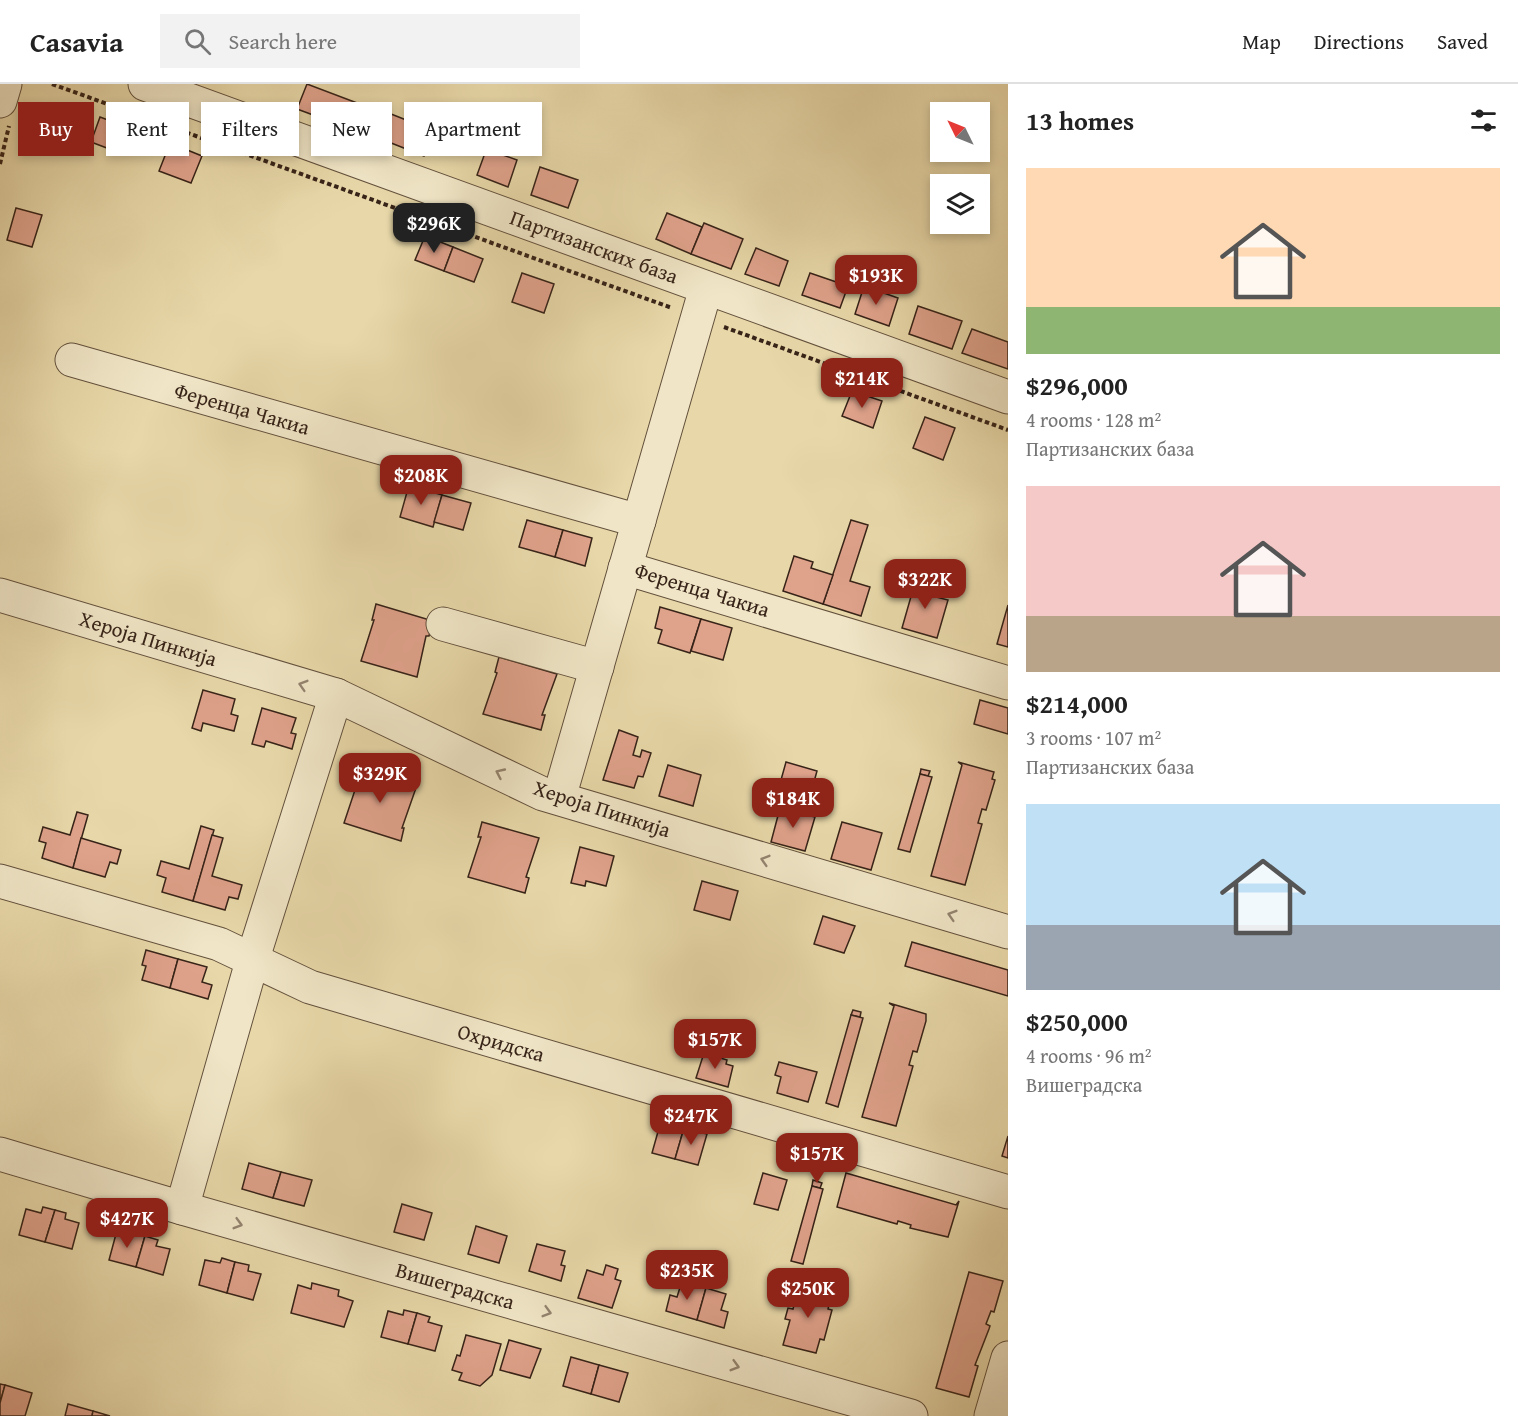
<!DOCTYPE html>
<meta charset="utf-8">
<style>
body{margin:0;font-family:"Gentium Book Plus",serif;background:#f2f2f2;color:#222;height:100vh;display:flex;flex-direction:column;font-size:22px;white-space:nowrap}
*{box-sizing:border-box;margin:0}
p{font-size:20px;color:#767676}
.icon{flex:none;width:33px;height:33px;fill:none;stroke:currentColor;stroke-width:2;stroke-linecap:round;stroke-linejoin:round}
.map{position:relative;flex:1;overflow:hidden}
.drawer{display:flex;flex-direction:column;background:#fff;width:510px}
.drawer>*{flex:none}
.hud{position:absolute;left:18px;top:18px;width:570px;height:54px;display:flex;gap:12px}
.needle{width:39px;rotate:313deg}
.controls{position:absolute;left:930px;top:18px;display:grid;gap:12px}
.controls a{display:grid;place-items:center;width:60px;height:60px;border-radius:0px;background:#fff;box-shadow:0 3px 9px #0003;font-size:30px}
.price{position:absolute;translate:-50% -51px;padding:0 14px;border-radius:12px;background:#8f2418;color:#fff;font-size:20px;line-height:39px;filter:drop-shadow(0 2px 3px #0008)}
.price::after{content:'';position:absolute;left:50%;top:36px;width:18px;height:14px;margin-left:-9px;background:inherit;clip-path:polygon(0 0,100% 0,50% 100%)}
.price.active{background:#222;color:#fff}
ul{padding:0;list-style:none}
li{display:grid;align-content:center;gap:12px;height:318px;padding:0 18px}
li span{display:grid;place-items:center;height:186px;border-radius:0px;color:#555}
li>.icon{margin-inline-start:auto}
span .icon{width:108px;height:108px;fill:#fffc;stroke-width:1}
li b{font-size:26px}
h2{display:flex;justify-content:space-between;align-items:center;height:72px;padding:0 18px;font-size:26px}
.chip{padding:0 21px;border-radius:0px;background:#fff;box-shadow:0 3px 9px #0003;font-size:21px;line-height:54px}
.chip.active{background:#8f2418;color:#fff}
header{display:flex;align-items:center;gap:36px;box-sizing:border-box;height:84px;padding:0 30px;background:#fff;border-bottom:2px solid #e0e0e0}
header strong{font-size:28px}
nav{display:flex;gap:33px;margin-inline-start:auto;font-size:21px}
.search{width:420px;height:54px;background:#f2f2f2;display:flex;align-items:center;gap:15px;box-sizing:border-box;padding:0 21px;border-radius:0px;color:#767676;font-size:22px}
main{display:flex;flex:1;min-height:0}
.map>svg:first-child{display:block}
</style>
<header>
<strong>Casavia</strong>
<div class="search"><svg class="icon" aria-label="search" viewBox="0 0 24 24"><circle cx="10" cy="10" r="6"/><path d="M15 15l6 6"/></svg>Search here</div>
<nav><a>Map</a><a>Directions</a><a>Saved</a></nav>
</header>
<main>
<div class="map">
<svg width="1008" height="1332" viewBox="0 0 1008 1332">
<rect width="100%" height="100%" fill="#e8d8a9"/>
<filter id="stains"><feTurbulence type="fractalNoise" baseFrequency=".00333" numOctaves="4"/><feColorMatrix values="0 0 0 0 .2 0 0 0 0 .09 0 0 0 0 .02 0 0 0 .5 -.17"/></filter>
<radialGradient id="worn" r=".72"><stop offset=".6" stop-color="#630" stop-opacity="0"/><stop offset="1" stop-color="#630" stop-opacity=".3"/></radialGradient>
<g fill="#dfa28b" stroke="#372318" stroke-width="1.5">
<polygon points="307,0 365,22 360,35 355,33 351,45 297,25"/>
<polygon points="386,28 434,47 424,72 376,53"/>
<polygon points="100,33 129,44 120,69 91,58"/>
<polygon points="493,47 506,51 500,70 517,76 508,103 477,91"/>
<polygon points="170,59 202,72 191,99 159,87"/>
<polygon points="540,83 578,96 568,124 531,111"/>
<polygon points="16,124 42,131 32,163 7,156"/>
<polygon points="667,129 702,143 691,170 656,155"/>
<polygon points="704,139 743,155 731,185 691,170"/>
<polygon points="425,152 453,163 444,187 415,176"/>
<polygon points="453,163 483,175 474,198 444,187"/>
<polygon points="756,164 788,177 779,202 745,190"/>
<polygon points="522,189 554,200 544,229 512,218"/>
<polygon points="810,189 848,202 840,224 802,211"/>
<polygon points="864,202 898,214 889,242 855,230"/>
<polygon points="918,222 962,237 952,265 909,250"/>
<polygon points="972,245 1008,258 1008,285 962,269"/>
<polygon points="852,307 882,317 873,344 842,332"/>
<polygon points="925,333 955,344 943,376 913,364"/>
<polygon points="409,401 442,411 433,443 400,433"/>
<polygon points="442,411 471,419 463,446 434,438"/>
<polygon points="527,436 563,446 555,473 519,463"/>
<polygon points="851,436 868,441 850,497 870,503 861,532 823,520"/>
<polygon points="563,446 592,454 585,482 555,473"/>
<polygon points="794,472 813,478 811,484 833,491 823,520 783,507"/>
<polygon points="916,495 939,502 936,513 948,516 937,554 902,544"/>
<polygon points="376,520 433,537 429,552 426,552 417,593 361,577 374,536 372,536"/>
<polygon points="1008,521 1008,563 997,560"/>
<polygon points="660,523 701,535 690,569 658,559 662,546 655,544"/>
<polygon points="701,535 732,544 723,576 691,567"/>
<polygon points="499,573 557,590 542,631 545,631 541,646 483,630 497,589 495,588"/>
<polygon points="203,606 235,615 231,630 238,632 234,647 203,639 201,647 192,644"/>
<polygon points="980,616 1008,624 1008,650 974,640"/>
<polygon points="262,624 296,634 291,649 296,650 292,665 266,657 264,663 252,660"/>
<polygon points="619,646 638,653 633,671 640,673 642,666 651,669 643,693 638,692 634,704 603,696"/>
<polygon points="786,678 817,687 812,705 804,703 797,728 774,721"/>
<polygon points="958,678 994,688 992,695 995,696 986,726 982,725 978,739 982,740 965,801 931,792 962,681"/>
<polygon points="668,681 701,691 693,722 659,712"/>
<polygon points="360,684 417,701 402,744 404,744 401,757 344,739 357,700 355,699"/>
<polygon points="921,685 930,687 928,692 920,690"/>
<polygon points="920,690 932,693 910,768 898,765"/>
<polygon points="780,724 815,733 805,767 771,758"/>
<polygon points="77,728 88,731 73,784 42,774 46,759 39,757 43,743 70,751"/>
<polygon points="482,738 539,754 526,793 529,794 525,809 468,793 481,753 478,753"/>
<polygon points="842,738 882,749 871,786 831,775"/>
<polygon points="201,742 214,746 193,817 162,808 166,794 157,791 161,777 189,785"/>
<polygon points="212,751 223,754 212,792 242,801 238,815 229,813 225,826 193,817"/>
<polygon points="81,754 121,766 117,780 110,778 105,793 73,784"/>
<polygon points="580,763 614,772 606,802 586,797 585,802 571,799"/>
<polygon points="702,797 738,807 730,836 694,826"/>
<polygon points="823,832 855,842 844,869 814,860"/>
<polygon points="912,858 1008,886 1008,912 905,882"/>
<polygon points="146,866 178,875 170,904 142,896 146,882 142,881"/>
<polygon points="178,875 207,883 202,898 212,901 208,915 170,904"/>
<polygon points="889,919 926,930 926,937 917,968 913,967 909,981 913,982 896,1042 862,1033 894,922"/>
<polygon points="853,926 861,928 860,933 851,931"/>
<polygon points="851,931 863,934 838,1023 826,1019"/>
<polygon points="704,969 727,976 726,980 733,982 728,1003 696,994"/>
<polygon points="779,978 817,988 808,1018 777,1009 781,993 775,991"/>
<polygon points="661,1037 684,1044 675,1075 652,1069"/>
<polygon points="684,1044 707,1050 698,1081 675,1075"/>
<polygon points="1008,1052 1008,1074 1002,1072"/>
<polygon points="249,1079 281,1088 273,1114 242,1105"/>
<polygon points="281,1088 312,1096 304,1122 273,1114"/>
<polygon points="763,1089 787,1096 778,1126 754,1120"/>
<polygon points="846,1089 956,1121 959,1117 948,1153 910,1144 911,1141 898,1137 897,1140 837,1123"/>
<polygon points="813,1096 822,1099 820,1104 812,1102"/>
<polygon points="812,1102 823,1105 803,1180 791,1177"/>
<polygon points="402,1120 432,1129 424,1156 394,1148"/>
<polygon points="43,1123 55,1126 45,1158 19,1151 26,1125 41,1129"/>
<polygon points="55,1126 66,1129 65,1135 79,1139 72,1165 45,1158"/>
<polygon points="476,1142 507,1152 499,1179 468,1170"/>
<polygon points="133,1149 145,1152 136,1183 109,1176 116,1150 131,1154"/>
<polygon points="145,1152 158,1156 156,1162 170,1165 163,1191 136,1183"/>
<polygon points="537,1160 565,1167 561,1181 565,1182 561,1197 529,1187"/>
<polygon points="222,1174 235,1178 227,1209 199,1201 205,1176 220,1179"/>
<polygon points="235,1178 249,1181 248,1187 261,1190 253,1216 227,1209"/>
<polygon points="606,1181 618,1185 615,1195 621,1197 612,1224 578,1214 587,1186 603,1191"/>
<polygon points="969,1188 1003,1197 994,1228 991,1227 986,1240 990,1242 989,1245 975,1281 978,1282 969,1313 936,1304"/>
<polygon points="682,1197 706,1204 697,1236 666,1227 670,1211 677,1213"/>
<polygon points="312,1199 339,1206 338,1212 353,1217 344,1243 291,1229 298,1201 311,1205"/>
<polygon points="799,1201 832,1210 828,1225 832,1226 824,1256 820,1255 816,1269 783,1261 790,1236 785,1235 788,1224 793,1225"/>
<polygon points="706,1204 726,1210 721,1226 728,1228 724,1244 697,1236"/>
<polygon points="404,1226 417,1229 408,1260 381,1253 388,1227 403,1231"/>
<polygon points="417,1229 430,1233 428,1238 442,1242 435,1267 408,1260"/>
<polygon points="466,1251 501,1260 492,1291 480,1302 459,1296 462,1289 452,1286 457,1271 460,1272"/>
<polygon points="509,1256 541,1265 530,1294 500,1286"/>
<polygon points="571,1273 599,1281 591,1310 563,1302"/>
<polygon points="599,1281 628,1289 619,1318 591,1310"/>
<polygon points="0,1300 5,1301 0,1319"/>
<polygon points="5,1301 32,1309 25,1332 0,1332 0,1319"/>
<polygon points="68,1320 93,1327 92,1332 65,1332"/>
<polygon points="93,1327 110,1332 92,1332"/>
</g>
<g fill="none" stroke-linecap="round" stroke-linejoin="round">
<g stroke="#63503c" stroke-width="35">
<g id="minor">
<polyline points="145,0 1008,313"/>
<polyline points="0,17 5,0"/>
<polyline points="72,276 639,437"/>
<polyline points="625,484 1008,599"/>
<polyline points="0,511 336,611 543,710 1008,848"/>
<polyline points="443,540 597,583"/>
<polyline points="559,714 706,204"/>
<polyline points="0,797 219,860 310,903 1008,1108"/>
<polyline points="0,1070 182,1124 911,1332"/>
<polyline points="182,1124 253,874 336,611"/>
<polyline points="991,1332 1008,1274"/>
</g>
</g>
<g stroke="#372318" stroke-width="4" stroke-dasharray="4.5 3" stroke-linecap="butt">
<polyline points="52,0 672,224"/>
<polyline points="0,80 9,42"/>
<polyline points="724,243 1008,346"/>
</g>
<use href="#minor" stroke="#f0e6c7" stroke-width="33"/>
</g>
<defs><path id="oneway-chevron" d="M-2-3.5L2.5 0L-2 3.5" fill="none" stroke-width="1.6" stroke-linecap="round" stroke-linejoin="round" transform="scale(1.5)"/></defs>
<g stroke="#948470">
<use href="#oneway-chevron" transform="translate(303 601) rotate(-163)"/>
<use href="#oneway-chevron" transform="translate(500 689) rotate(-155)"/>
<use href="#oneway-chevron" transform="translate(765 776) rotate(-163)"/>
<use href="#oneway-chevron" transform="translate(952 831) rotate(-163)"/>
<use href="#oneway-chevron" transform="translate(238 1140) rotate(16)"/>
<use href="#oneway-chevron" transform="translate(547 1228) rotate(16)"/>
<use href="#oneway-chevron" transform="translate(735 1282) rotate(16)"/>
</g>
<g text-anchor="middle" stroke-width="4.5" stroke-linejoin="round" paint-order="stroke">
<g font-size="21" fill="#372318" stroke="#f0e6c7">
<text transform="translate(594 163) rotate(20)" y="7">Партизанских база</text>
<text transform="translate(242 325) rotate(16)" y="7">Ференца Чакиа</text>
<text transform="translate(702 506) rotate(17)" y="7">Ференца Чакиа</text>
<text transform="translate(148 555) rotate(17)" y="7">Хероја Пинкија</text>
<text transform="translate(602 725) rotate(18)" y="7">Хероја Пинкија</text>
<text transform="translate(501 959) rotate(16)" y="7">Охридска</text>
<text transform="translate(455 1202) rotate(16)" y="7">Вишеградска</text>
</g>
</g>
<rect width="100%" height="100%" filter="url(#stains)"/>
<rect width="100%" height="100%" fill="url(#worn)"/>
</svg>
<div class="controls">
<a><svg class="needle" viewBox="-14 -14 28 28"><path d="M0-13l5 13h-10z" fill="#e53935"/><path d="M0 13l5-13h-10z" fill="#767676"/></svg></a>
<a><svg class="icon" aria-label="layers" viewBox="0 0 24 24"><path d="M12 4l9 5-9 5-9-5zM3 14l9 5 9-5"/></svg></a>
</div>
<b class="price active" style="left:434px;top:170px">$296K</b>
<b class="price" style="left:876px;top:222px">$193K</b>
<b class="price" style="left:862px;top:325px">$214K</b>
<b class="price" style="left:421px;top:422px">$208K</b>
<b class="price" style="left:925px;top:526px">$322K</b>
<b class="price" style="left:380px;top:720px">$329K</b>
<b class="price" style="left:793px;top:745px">$184K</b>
<b class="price" style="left:715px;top:986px">$157K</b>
<b class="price" style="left:691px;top:1062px">$247K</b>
<b class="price" style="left:817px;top:1100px">$157K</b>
<b class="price" style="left:127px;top:1165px">$427K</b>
<b class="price" style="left:687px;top:1217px">$235K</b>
<b class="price" style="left:808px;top:1235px">$250K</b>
<div class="hud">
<a class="chip active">Buy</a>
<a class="chip">Rent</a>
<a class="chip">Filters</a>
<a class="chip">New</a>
<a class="chip">Apartment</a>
</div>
</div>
<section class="drawer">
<h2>13 homes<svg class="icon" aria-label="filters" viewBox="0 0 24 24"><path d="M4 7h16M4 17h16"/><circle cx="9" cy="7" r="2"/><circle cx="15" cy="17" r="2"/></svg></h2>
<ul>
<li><span style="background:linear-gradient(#ffd9b3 75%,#8fb573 0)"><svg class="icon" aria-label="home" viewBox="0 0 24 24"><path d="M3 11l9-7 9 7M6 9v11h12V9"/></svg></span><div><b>$296,000</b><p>4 rooms · 128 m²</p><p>Партизанских база</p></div></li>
<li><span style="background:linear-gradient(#f6c9c9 70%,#b9a48a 0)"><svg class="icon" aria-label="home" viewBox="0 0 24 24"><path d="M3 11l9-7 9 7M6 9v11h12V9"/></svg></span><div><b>$214,000</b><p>3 rooms · 107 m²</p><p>Партизанских база</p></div></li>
<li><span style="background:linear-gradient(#bfe0f5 65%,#9aa5b1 0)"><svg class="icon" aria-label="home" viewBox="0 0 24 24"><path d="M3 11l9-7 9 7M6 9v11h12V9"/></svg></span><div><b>$250,000</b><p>4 rooms · 96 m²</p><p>Вишеградска</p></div></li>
</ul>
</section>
</main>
